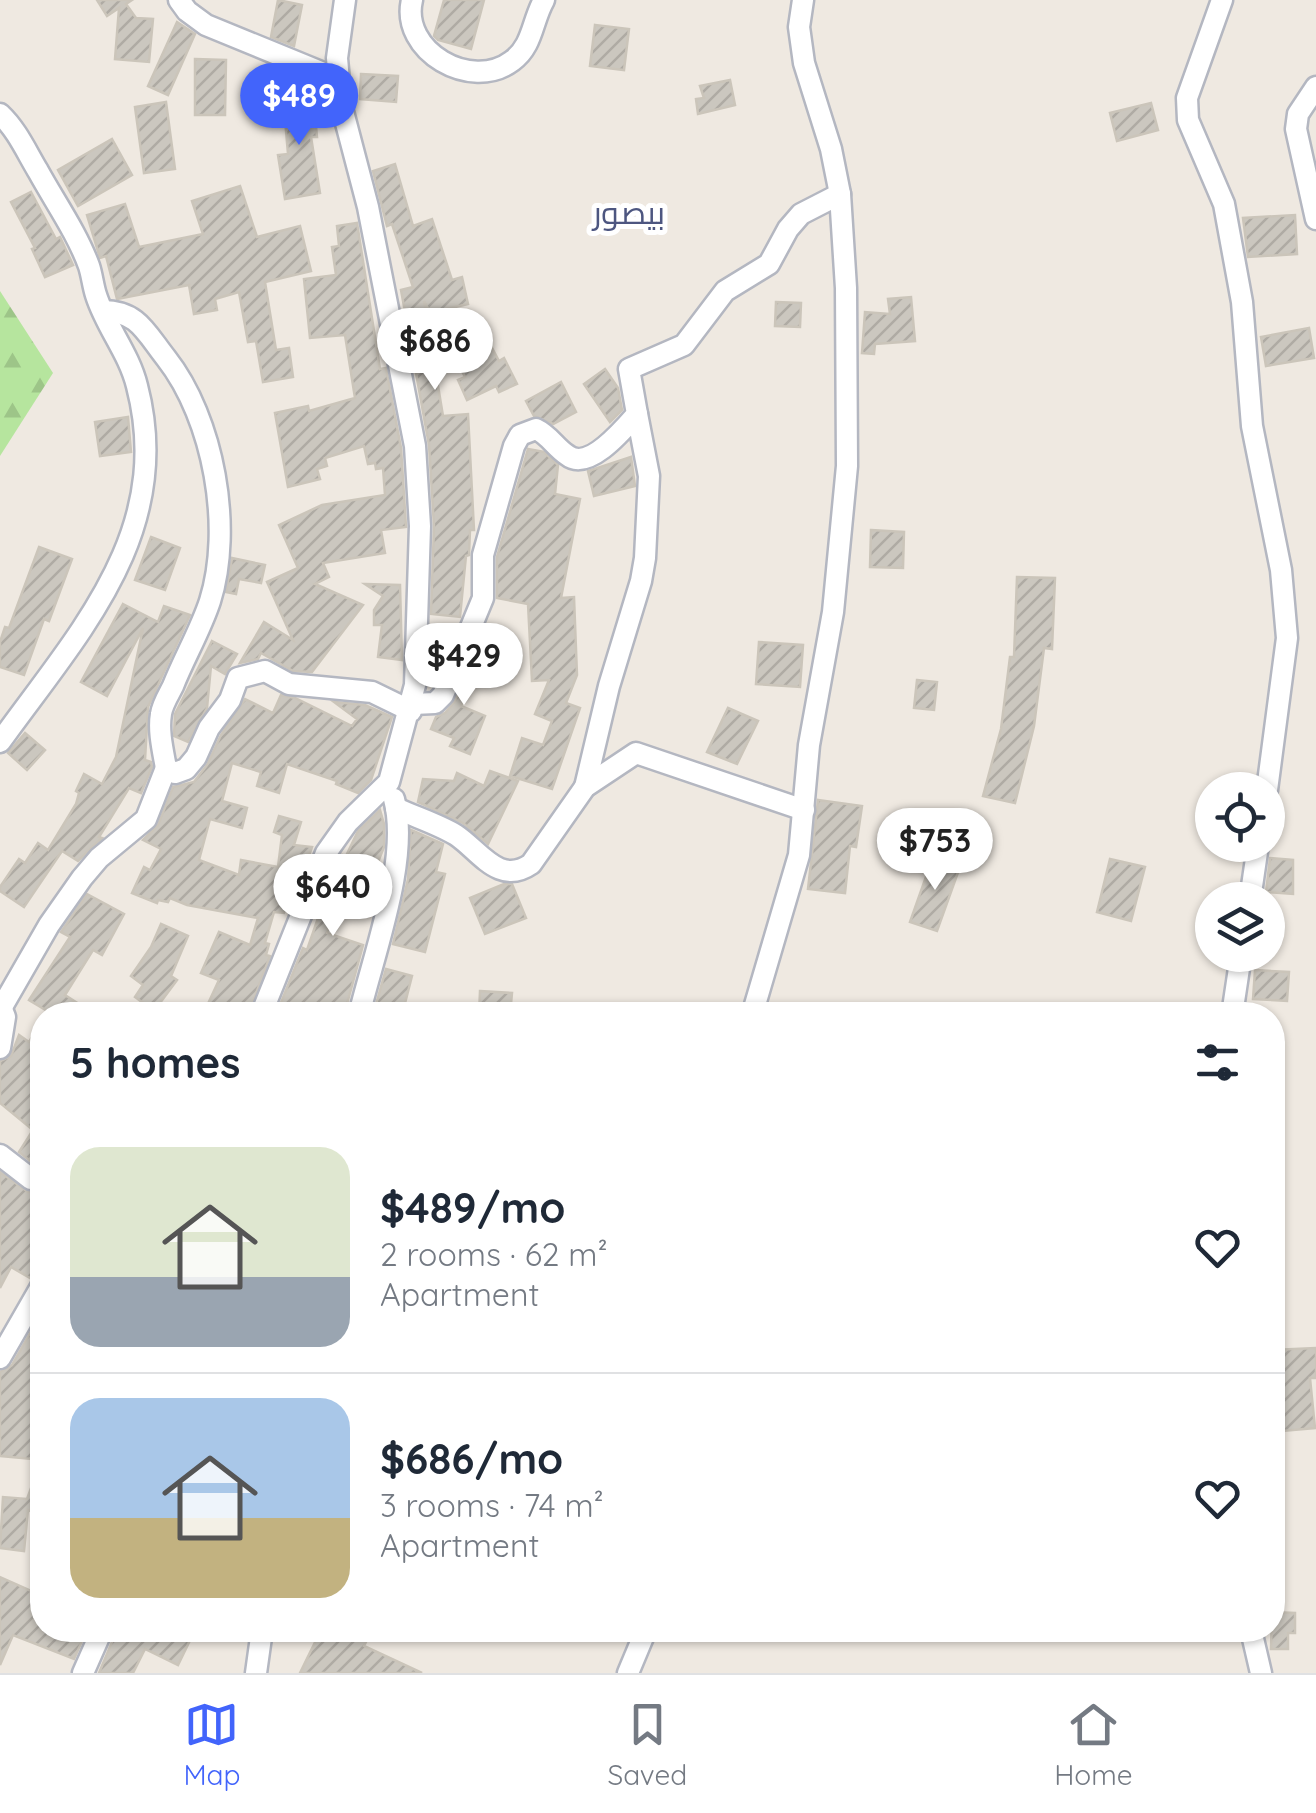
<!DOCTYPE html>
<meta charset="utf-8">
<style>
body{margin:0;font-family:Quicksand,Cairo,sans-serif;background:#f6f6f7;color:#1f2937;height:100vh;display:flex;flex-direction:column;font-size:38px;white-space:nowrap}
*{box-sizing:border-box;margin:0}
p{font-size:32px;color:#747a83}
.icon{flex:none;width:55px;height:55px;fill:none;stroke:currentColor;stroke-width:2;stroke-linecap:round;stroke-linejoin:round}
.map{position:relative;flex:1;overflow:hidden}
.panel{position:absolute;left:30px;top:1002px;width:1255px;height:640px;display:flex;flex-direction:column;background:#fff;border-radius:40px;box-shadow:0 2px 8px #0004}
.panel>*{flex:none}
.tools{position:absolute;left:1195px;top:772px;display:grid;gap:20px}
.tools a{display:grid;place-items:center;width:90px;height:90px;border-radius:50%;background:#fff;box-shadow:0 2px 8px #0004;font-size:50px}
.price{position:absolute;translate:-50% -85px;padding:0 22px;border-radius:35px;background:#fff;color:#222;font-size:32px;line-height:65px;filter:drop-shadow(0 2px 5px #0008)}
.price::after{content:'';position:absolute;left:50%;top:60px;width:30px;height:22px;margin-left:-15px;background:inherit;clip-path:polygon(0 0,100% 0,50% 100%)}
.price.on{background:#4264fb;color:#fff}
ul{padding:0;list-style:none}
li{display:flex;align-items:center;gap:30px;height:250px;padding:0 40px}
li+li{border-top:2px solid #e0e1e3}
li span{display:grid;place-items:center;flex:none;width:280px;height:200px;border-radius:30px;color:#555}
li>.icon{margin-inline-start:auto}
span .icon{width:120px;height:120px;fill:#fffc;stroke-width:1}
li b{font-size:42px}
h2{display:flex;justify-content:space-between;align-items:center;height:120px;padding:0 40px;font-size:42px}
.tab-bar{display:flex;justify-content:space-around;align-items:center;height:140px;border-top:2px solid #e0e1e3;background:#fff;font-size:28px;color:#747a83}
.tab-bar a{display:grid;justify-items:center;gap:5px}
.tab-bar .on{color:#4264fb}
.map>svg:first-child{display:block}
</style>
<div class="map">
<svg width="1316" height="1673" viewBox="0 0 1316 1673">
<defs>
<pattern id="forest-firs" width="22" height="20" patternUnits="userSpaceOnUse" patternTransform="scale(2.5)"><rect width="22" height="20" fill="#b6e59e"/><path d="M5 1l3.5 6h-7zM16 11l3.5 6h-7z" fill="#9dc588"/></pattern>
<pattern id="building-hatch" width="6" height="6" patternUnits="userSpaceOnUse" patternTransform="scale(2.5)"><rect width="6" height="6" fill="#cbc7bf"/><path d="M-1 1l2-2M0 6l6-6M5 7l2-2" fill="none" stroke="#afaba4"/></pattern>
</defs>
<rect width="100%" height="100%" fill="#efe9e1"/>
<polygon fill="url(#forest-firs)" points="0,291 53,373 0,456"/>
<g fill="url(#building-hatch)" stroke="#cbc5ba" stroke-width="2.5">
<polygon points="97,0 132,0 126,4 136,18 153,19 149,62 115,59 119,8 107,16"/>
<polygon points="278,0 302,5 294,46 271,37"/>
<polygon points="444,0 484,0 471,49 438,40 434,36"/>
<polygon points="177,22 195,34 168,95 148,86"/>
<polygon points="595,25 629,29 624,70 590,66"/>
<polygon points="195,59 226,60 225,115 195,115"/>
<polygon points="361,74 398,76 396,102 360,99"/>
<polygon points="730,80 735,105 698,114 696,99 704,98 700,86"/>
<polygon points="313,94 317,137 311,137 320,193 285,199 278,155 288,154 283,96"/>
<polygon points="166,102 175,169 144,173 135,107"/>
<polygon points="1151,103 1158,130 1117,141 1110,113"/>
<polygon points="112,139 132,175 78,206 58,170"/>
<polygon points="395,164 413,226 432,219 452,280 462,277 468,304 442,310 445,339 424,301 443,416 468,414 474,530 470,530 469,555 466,556 460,617 431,614 434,526 429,445 401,290 413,287 392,224 387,226 373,171"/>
<polygon points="240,186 257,237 300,226 311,271 265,282 276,350 289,348 293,377 263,382 256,341 248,342 239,292 215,299 217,310 194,314 189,285 117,299 106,256 100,258 87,215 125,204 139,247 203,234 192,201"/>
<polygon points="31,192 56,239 60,237 73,265 45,277 32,249 35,248 11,202"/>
<polygon points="1295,215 1297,254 1248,257 1243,218"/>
<polygon points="357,223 380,369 386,368 401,448 406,527 381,530 385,553 323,563 329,577 315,584 363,605 312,672 293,671 261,653 258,659 240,663 264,622 293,640 267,582 298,568 279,525 322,505 385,495 383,468 376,469 375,463 368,464 364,446 325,458 327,466 317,469 320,479 288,487 275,413 308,406 309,411 355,398 345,335 310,338 304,279 336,275 332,247 339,246 337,226"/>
<polygon points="911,297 915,341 875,344 874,354 862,353 865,312 890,314 888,299"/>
<polygon points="776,302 801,303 800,327 775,326"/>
<polygon points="1309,328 1314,358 1266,366 1261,337"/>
<polygon points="482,329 499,361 504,358 517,384 499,392 496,386 467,400 458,380 465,377 449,347"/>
<polygon points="605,369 618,388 622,410 610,422 584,384"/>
<polygon points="561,382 576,412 553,424 534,416 526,401"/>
<polygon points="128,417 131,452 100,456 95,422"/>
<polygon points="528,449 544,452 558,465 555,494 580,499 561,598 574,597 577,675 566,703 580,708 552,789 510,776 522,738 543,745 552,721 535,714 549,680 532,681 528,604 497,598 497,557"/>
<polygon points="631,457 635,486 594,496 588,471"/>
<polygon points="871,530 904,532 903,568 870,567"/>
<polygon points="151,537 180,548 165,590 135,580"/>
<polygon points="39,547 72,559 49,621 44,619 24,675 0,667 0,642 5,627 9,628"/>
<polygon points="232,558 265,565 261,583 239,579 236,594 226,592"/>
<polygon points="1017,577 1055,578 1052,649 1044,648 1034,726 1015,803 983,796 1001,729 1010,657 1014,657"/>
<polygon points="365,584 400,585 402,660 378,657 382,625 374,625 374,610 383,596"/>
<polygon points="123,604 158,622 164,606 190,615 148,707 145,760 151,762 152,767 141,793 129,788 99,837 102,838 78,861 62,851 24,907 0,891 0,887 19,859 25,863 38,843 48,850 76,804 79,793 76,791 84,774 102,784 116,757 143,628 107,696 81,682"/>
<polygon points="483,634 493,638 461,706 485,716 470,754 450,746 454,738 431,729 436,717 445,713 455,701"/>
<polygon points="212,641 237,654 225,674 211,666 207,708 188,742 174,736 175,714"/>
<polygon points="759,642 803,645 800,687 756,684"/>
<polygon points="917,680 937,682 934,710 914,708"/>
<polygon points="281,695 295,698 352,726 357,719 334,702 365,705 392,717 371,780 358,793 336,784 337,781 287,764 279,793 257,786 261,772 232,763 222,801 247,808 242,828 210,819 199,860 239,875 241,860 278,867 282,835 274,832 279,816 301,822 294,845 312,847 298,887 289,886 284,913 274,912 265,943 269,944 266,955 270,956 248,1015 208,1015 211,1010 206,1008 219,980 201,973 219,932 250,945 258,918 187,905 170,898 168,902 158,900 157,903 132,893 144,867 150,870 161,849 143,840 158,825 173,787 194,782 207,765 221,735 245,699 273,713"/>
<polygon points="728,708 758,721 737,764 707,752"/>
<polygon points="25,733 45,750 27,770 8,753"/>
<polygon points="490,771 518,781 488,844 463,823 418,802 423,779 454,781 457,773 484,786"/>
<polygon points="818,800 862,806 856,847 850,846 845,893 808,889"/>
<polygon points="380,810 384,824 384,847 378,862 369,859 362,881 347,876 327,933 363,945 344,1015 276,1015 303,948 307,950 338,860 342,855 346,856 358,831"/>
<polygon points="411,830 443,844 436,872 445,874 425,952 393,944 408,879"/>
<polygon points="934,854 961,864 937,931 910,922"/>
<polygon points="1270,858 1293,860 1293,894 1266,892"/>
<polygon points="1110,859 1145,867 1131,921 1097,912"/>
<polygon points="504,884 512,884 526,918 485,934 470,898"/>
<polygon points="87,894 124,914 102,955 93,950 65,995 96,1015 54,1015 29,1000 70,937 61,932"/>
<polygon points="161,924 188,936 171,976 177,980 154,1011 135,997 143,985 131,976 151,947"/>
<polygon points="386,969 412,976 402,1015 373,1015"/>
<polygon points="1255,970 1289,972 1287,1001 1253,999"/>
<polygon points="480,991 512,993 510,1015 479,1015"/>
<polygon points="42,1021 42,1163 34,1164 19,1152 33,1130 0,1103 0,1061 11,1056 19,1035 29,1042"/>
<polygon points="0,1172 28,1192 42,1190 42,1269 30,1278 11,1267 0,1288"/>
<polygon points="34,1326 42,1329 42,1430 38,1445 42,1445 42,1460 0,1456 0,1372 12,1365"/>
<polygon points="1316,1348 1316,1378 1310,1378 1315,1428 1283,1431 1277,1380 1274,1380 1273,1350"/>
<polygon points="41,1461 42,1516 28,1510 24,1551 0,1548 3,1497 27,1499"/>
<polygon points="35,1562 42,1562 42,1630 87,1630 74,1659 13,1635 0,1665 0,1577 31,1591"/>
<polygon points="1272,1612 1295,1613 1295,1633 1288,1633 1288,1649 1271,1649"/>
<polygon points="117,1630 195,1630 178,1665 145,1649 133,1673 99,1673"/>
<polygon points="321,1630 372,1630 364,1646 422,1673 300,1673"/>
</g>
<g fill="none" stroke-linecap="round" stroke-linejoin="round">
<g stroke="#b4b7c1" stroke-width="25">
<g id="minor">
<polyline points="179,0 187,11 206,25 338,79"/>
<path d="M412,0C400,51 471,92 512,61C533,46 532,21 544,0"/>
<polyline points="1222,0 1187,98 1188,120 1224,204 1242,302 1252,426 1281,570 1287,638 1267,790"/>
<polyline points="1316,87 1298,114 1296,129 1316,219"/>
<path d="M0,114C17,130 26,151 38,171C55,202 77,233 89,266C92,275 93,286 96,295C106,327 129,353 137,386C175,532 79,632 0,742"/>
<path d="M103,311C138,311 146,333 166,358C214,419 233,528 210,601C201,629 184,658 173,686C169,694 162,705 161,714C158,731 163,751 166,768"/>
<path d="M413,704L435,703L443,695L483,598V555L514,446L520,435L536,429C549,435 555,447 567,455C588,472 623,430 637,414L629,369L684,345L725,291L769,264L788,229L801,214L840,194"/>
<polyline points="585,787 609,686 641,581 645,558 649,476 637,414"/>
<path d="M396,808C415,817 438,824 456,835C480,851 499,886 531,864L585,787L636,753L804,810"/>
<polyline points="1250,900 1258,845"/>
<polyline points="0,1004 5,1017 0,1048"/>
<polyline points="3,1005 49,925 82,878 99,858 146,819 166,768 175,773 186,769 196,757 209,728 230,700 238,678 265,671 289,684 372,692 411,711"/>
<polyline points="261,1015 326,853 348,822 389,782 415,685 420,526 415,446 368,207 341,104 337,58 345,0"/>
<path d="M359,1015C374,953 410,858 394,799"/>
<polyline points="752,1015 799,855 809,745 833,612 847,466 846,288 840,194 831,149 804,63 799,27 803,0"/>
<polyline points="1232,1015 1241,955"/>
<polyline points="0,1155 31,1179 42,1176"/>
<polyline points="0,1358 42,1285"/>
<polyline points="1251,1630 1261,1673"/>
<polyline points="83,1673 102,1630"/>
<polyline points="256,1673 262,1630"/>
<polyline points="628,1673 646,1630"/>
</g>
</g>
<use href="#minor" stroke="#fff" stroke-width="20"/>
</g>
<g text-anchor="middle" stroke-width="10" stroke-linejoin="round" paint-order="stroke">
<g font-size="32" fill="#4d5680" stroke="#fff">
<text x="629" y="224">بيصور</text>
</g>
</g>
</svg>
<div class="tools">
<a><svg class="icon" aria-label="locate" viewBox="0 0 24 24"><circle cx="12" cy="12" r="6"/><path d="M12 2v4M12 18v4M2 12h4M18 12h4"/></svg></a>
<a><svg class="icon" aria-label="layers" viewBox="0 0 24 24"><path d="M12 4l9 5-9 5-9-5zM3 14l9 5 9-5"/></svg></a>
</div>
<b class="price on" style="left:299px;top:148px">$489</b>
<b class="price" style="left:435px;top:393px">$686</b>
<b class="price" style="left:464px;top:708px">$429</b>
<b class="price" style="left:935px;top:893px">$753</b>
<b class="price" style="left:333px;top:939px">$640</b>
<section class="panel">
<h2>5 homes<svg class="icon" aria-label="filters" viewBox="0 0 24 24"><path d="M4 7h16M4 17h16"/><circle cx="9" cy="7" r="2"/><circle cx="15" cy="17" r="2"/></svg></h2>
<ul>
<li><span style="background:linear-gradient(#dfe7d0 65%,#9aa5b1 0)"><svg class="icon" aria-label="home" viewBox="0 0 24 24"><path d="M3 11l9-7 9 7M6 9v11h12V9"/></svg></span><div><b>$489/mo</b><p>2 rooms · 62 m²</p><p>Apartment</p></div><svg class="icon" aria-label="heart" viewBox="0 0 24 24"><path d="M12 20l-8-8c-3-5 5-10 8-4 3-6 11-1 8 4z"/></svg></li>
<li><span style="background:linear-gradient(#a9c7e8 60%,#c2b280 0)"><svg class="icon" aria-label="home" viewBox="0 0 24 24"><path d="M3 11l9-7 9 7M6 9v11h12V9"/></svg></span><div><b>$686/mo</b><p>3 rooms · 74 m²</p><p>Apartment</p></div><svg class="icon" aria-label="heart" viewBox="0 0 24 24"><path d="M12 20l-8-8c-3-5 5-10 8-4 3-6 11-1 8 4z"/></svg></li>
</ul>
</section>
</div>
<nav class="tab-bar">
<a class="on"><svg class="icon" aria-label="map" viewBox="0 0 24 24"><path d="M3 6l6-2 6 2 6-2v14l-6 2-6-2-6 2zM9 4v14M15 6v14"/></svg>Map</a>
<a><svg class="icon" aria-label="saved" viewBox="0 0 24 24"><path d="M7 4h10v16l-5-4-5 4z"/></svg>Saved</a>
<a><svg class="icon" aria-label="home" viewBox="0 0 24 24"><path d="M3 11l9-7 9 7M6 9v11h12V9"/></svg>Home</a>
</nav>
